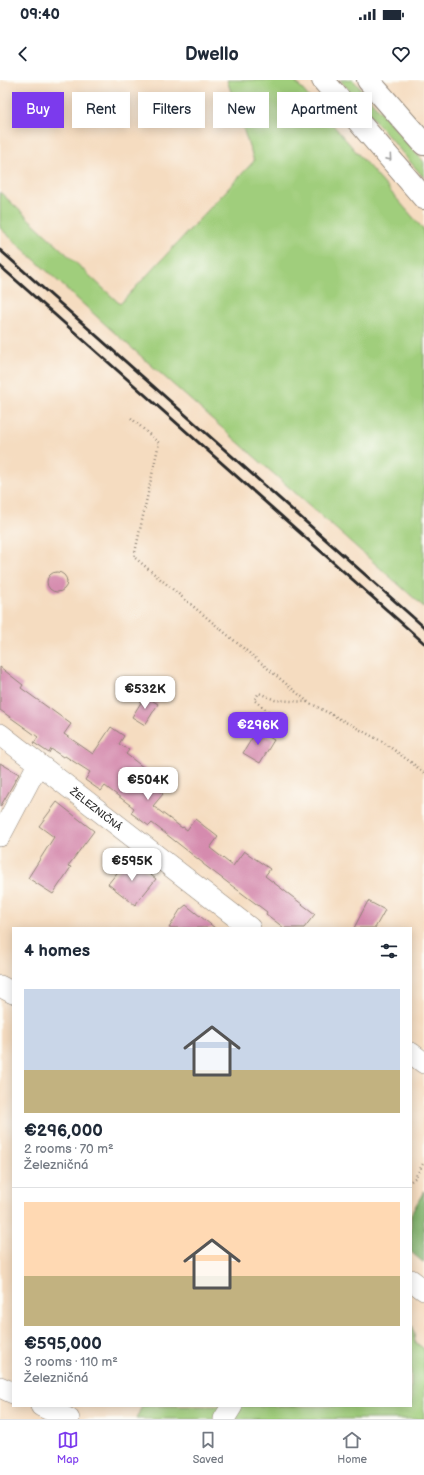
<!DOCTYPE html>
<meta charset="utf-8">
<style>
body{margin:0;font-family:"Balsamiq Sans",sans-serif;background:#f6f6f7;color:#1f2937;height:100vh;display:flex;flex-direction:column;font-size:15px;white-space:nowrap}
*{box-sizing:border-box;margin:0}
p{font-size:13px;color:#747a83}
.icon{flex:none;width:22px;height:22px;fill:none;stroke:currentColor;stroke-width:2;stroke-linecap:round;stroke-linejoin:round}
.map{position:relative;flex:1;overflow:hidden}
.panel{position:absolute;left:12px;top:847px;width:400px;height:480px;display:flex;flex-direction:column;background:#fff;border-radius:0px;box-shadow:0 2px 10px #0003}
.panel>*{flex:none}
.top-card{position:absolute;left:12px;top:12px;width:400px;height:36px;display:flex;gap:8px}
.price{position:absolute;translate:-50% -34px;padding:0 9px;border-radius:8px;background:#fff;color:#222;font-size:13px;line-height:26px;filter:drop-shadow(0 1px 2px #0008)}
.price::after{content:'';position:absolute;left:50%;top:24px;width:12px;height:9px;margin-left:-6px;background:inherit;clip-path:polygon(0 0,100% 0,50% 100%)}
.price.selected{background:#7c3aed;color:#fff}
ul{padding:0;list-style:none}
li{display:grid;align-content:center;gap:8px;height:212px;padding:0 12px}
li+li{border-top:1px solid #e0e1e3}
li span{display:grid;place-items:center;height:124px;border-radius:0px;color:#555}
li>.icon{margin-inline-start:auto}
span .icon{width:72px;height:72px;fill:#fffc;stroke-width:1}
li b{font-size:17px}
h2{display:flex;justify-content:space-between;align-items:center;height:48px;padding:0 12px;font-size:17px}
.pill{padding:0 14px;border-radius:0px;background:#fff;box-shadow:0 2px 10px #0003;font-size:14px;line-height:36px}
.pill.selected{background:#7c3aed;color:#fff}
.status{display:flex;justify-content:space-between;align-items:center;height:28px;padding:0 20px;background:#fff;direction:ltr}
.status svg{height:11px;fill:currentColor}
header{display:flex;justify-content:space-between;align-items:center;height:52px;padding:0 12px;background:#fff;font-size:18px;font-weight:800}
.tab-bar{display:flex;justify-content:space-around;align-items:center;height:56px;border-top:1px solid #e0e1e3;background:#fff;font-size:11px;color:#747a83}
.tab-bar a{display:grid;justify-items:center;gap:2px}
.tab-bar .selected{color:#7c3aed}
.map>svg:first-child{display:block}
</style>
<div class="status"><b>09:40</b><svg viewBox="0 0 49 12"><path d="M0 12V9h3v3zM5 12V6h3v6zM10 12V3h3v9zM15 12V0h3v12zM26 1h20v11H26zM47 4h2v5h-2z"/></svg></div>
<header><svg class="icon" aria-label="back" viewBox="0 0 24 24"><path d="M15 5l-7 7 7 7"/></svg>Dwello<svg class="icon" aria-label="heart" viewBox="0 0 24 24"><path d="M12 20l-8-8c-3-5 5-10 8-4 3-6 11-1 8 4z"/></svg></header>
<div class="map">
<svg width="424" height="1339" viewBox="0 0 424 1339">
<rect width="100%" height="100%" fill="#fdfcf7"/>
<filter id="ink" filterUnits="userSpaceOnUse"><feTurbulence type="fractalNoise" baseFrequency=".025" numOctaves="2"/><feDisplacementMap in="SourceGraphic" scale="8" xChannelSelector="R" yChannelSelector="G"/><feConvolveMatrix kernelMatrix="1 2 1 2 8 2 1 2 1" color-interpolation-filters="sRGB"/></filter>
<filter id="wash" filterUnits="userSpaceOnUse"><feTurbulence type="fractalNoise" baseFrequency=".012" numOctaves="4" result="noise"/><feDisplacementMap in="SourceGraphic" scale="16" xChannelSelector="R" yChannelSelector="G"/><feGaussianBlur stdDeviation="0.9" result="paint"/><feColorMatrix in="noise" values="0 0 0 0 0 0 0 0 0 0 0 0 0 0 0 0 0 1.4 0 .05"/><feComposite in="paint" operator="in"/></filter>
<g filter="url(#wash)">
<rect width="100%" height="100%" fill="#f5dcc0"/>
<g fill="#a0ce7b" stroke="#667c53">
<polygon points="227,0 294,0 424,150 424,527 107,246 0,148 0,112 120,224 254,81"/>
<polygon points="340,0 353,0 424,82 424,98"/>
<polygon points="411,1245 413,1247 415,1262 424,1269 424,1339 136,1339 142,1326 411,1326"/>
</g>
<polygon fill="#80b16b" stroke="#566e4b" points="424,1111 424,1183 411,1172 411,1134"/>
<g id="blocks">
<g fill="#d58bae">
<circle cx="57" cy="502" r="10"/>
<polygon points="0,587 23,605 21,608 71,644 64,654 93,674 111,647 124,656 119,664 129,670 126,674 161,701 156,708 163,714 153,726 182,748 183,747 187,750 195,739 218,757 210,768 233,786 244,771 270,789 265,796 315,834 304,848 284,848 266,834 267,832 203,784 203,783 152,743 149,746 131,733 134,728 105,706 101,711 85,700 90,692 65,676 63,677 51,669 49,673 34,663 38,657 0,630"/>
<polygon points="145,616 158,624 145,645 132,637"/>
<polygon points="257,650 274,660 260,683 243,673"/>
<polygon points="0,683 19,694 0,727"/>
<polygon points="57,722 94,751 68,786 71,787 53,814 28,798 54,757 39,746"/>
<polygon points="129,778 156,799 135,825 108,804"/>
<polygon points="368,821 385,830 375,848 354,848"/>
<polygon points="186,825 215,848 169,848 180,830"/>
</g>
</g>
</g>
<g filter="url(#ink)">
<use href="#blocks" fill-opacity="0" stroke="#908476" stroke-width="1"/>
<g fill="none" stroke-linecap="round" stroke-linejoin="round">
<g stroke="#908476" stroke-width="22">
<g id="minor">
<path id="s1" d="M0,654L250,848"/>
<polyline points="0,756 38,684"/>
<polyline points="0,906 13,913"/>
<polyline points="411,973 424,983"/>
<polyline points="411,1200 424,1210"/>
<polyline points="0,1307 13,1313"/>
<polyline points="41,1326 69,1339"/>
<polyline points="224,1339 232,1326"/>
</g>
</g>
<g stroke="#908476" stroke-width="24">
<g id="major">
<polyline points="323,0 424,118"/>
<polyline points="368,0 424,64"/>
</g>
</g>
<g stroke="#908476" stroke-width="2.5" stroke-dasharray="1 3" stroke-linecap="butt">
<polyline points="131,338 159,363 134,477 308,622 383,662 412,683 424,693"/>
<polyline points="284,644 254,620 259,613 275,620 308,622"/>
<polyline points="411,1101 415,1098 424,1082"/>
</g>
<use href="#minor" stroke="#fff" stroke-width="21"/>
<use href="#major" stroke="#fff" stroke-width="22"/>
<g stroke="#2b2b2b" stroke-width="3">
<polyline points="0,170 424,547"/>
<polyline points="0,186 424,563"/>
</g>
</g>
<defs><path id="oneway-chevron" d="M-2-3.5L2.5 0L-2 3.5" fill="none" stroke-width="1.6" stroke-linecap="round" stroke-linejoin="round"/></defs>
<use stroke="#a0a0a0" href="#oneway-chevron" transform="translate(389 78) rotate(49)"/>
</g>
<g text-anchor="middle" stroke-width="3.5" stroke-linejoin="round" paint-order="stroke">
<g font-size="10" fill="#2b2b2b" stroke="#fdfcf7">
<text dy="4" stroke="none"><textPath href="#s1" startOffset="122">ŽELEZNIČNÁ</textPath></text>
</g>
</g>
</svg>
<b class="price" style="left:145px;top:630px">€532K</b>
<b class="price selected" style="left:258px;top:666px">€296K</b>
<b class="price" style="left:148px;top:721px">€504K</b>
<b class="price" style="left:132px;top:802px">€595K</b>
<div class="top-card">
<a class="pill selected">Buy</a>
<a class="pill">Rent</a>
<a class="pill">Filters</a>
<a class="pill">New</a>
<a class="pill">Apartment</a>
</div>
<section class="panel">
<h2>4 homes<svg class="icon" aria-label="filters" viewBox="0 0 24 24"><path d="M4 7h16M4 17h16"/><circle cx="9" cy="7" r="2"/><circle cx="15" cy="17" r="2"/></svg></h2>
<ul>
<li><span style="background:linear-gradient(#c9d6e8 65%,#c2b280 0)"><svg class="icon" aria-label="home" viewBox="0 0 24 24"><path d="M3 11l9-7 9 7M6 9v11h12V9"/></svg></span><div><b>€296,000</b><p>2 rooms · 70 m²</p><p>Železničná</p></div></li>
<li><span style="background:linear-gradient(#ffd9b3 60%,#c2b280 0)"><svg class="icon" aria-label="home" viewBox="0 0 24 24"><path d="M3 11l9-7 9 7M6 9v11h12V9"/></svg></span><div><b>€595,000</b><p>3 rooms · 110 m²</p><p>Železničná</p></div></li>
</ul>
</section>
</div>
<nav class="tab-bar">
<a class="selected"><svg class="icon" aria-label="map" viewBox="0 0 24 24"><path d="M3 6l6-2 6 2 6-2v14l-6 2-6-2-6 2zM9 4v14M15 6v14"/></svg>Map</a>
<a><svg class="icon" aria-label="saved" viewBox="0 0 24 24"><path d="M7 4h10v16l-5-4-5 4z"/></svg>Saved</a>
<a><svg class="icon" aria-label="home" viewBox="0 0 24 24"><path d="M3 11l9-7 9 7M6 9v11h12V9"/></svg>Home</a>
</nav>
